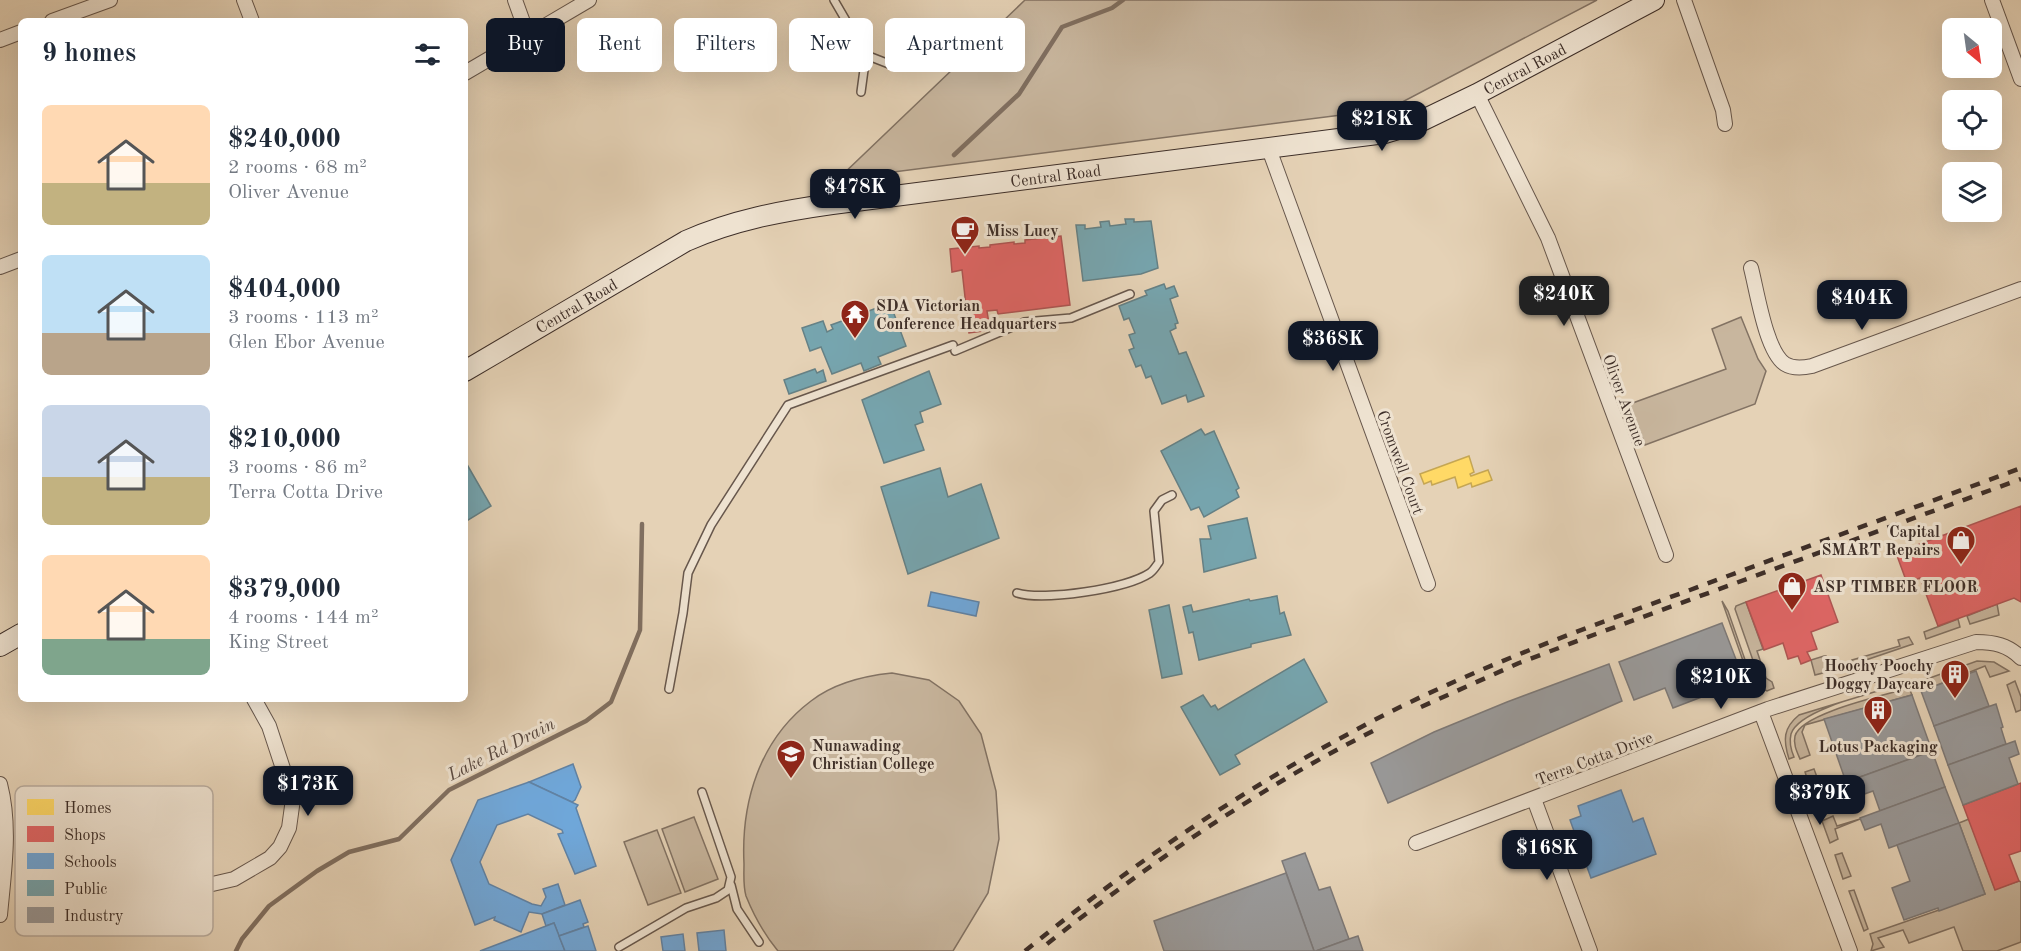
<!DOCTYPE html>
<meta charset="utf-8">
<style>
body{margin:0;font-family:"Old Standard TT",serif;background:#f6f6f7;color:#1f2937;height:100vh;display:flex;flex-direction:column;font-size:22px;white-space:nowrap}
*{box-sizing:border-box;margin:0}
p{font-size:20px;color:#747a83}
.icon{flex:none;width:33px;height:33px;fill:none;stroke:currentColor;stroke-width:2;stroke-linecap:round;stroke-linejoin:round}
.map{position:relative;flex:1;overflow:hidden}
.drawer{position:absolute;left:18px;top:18px;width:450px;height:684px;display:flex;flex-direction:column;background:#fff;border-radius:9px;box-shadow:0 6px 24px #0002}
.drawer>*{flex:none}
.hud{position:absolute;left:486px;top:18px;width:570px;height:54px;display:flex;gap:12px}
.needle{width:39px;rotate:151deg}
.tools{position:absolute;left:1942px;top:18px;display:grid;gap:12px}
.tools a{display:grid;place-items:center;width:60px;height:60px;border-radius:9px;background:#fff;box-shadow:0 6px 24px #0002;font-size:30px}
.price{position:absolute;translate:-50% -51px;padding:0 14px;border-radius:12px;background:#111827;color:#fff;font-size:20px;line-height:39px;filter:drop-shadow(0 2px 3px #0008)}
.price::after{content:'';position:absolute;left:50%;top:36px;width:18px;height:14px;margin-left:-9px;background:inherit;clip-path:polygon(0 0,100% 0,50% 100%)}
.price.active{background:#222;color:#fff}
ul{padding:0;list-style:none}
li{display:flex;align-items:center;gap:18px;height:150px;padding:0 24px}
li span{display:grid;place-items:center;flex:none;width:168px;height:120px;border-radius:9px;color:#555}
li>.icon{margin-inline-start:auto}
span .icon{width:72px;height:72px;fill:#fffc;stroke-width:1}
li b{font-size:26px}
h2{display:flex;justify-content:space-between;align-items:center;height:72px;padding:0 24px;font-size:26px}
.tag{padding:0 21px;border-radius:9px;background:#fff;box-shadow:0 6px 24px #0002;font-size:21px;line-height:54px}
.tag.active{background:#111827;color:#fff}
.map>svg:first-child{display:block}
</style>
<div class="map">
<svg width="2021" height="951" viewBox="0 0 2021 951">
<rect width="100%" height="100%" fill="#e5d2b6"/>
<filter id="stains"><feTurbulence type="fractalNoise" baseFrequency=".00333" numOctaves="4"/><feColorMatrix values="0 0 0 0 .2 0 0 0 0 .09 0 0 0 0 .02 0 0 0 .5 -.17"/></filter>
<radialGradient id="worn" r=".72"><stop offset=".6" stop-color="#630" stop-opacity="0"/><stop offset="1" stop-color="#630" stop-opacity=".3"/></radialGradient>
<g fill="#c8b69e" stroke="#827263" stroke-width="1.5">
<polygon points="1025,0 1597,0 1389,109 838,179"/>
<polygon points="1741,317 1758,359 1766,371 1755,404 1645,445 1630,404 1726,369 1712,329"/>
<polygon points="1722,601 1728,611 1757,694 1755,695"/>
<polygon points="1746,602 1763,649 1757,651 1766,678 1772,682 1774,688 1767,691 1763,689 1735,609 1736,606"/>
<polygon points="1997,604 1999,615 1970,624 1967,616"/>
<polygon points="1958,619 1960,627 1926,639 1924,632"/>
<polygon points="1909,637 1913,644 1854,664 1852,660 1900,646 1898,640"/>
<polygon points="1824,656 1826,656 1838,669 1815,675 1811,660"/>
<polygon points="1977,661 1994,662 2009,671 1990,677 1985,666 1930,688 1927,679"/>
<path d="M892,673L929,680L959,701L981,734L996,791L999,839L988,893L953,951H778C764,934 754,916 746,896C743,886 744,874 744,864C741,803 759,740 811,701C834,683 863,676 892,673Z"/>
<polygon points="2015,681 2021,697 2021,710 2016,712 2007,685"/>
<path d="M1907,682V683C1882,691 1799,708 1791,734C1789,742 1791,750 1794,757L1789,759C1783,740 1783,728 1799,715Z"/>
<path d="M1909,688L1912,695L1805,725L1802,732L1810,755L1800,759C1797,752 1793,744 1795,736C1801,713 1886,695 1909,688Z"/>
<polygon points="1814,769 1827,804 1817,808 1805,772"/>
<polygon points="1833,816 1837,826 1860,819 1835,829 1838,839 1830,843 1822,821"/>
<polygon points="694,817 718,879 685,892 662,829"/>
<polygon points="1969,819 1995,889 2019,881 2021,882 2021,942 1997,951 1963,951 1954,927 1909,943 1903,930 1878,938 1884,947 1871,951 1873,944 1870,934 1985,894 1959,823"/>
<polygon points="657,830 681,893 648,905 624,842"/>
<polygon points="1842,853 1851,876 1843,879 1835,855"/>
<polygon points="1854,890 1868,929 1864,931 1849,891"/>
</g>
<polygon fill="#ffd966" stroke="#c5a653" stroke-width="1.5" points="1469,456 1474,472 1470,474 1471,476 1488,470 1492,480 1472,487 1471,483 1458,488 1455,477 1432,485 1431,481 1424,484 1420,474"/>
<g fill="#e06666" stroke="#af5553" stroke-width="1.5">
<polygon points="1061,236 1070,305 998,314 997,310 987,311 990,330 969,333 962,270 952,272 950,249 979,246 979,248 990,247 990,245 1014,242 1014,244 1025,243 1025,240"/>
<polygon points="2021,506 2021,602 2014,598 1938,626 1920,578 1907,583 1896,553"/>
<polygon points="1821,575 1838,622 1811,632 1817,649 1807,652 1811,660 1801,664 1798,656 1788,659 1783,643 1764,650 1746,602"/>
<polygon points="2021,783 2021,851 2009,855 2019,881 1995,890 1963,805"/>
</g>
<g fill="#6fa8dc" stroke="#6083a6" stroke-width="1.5">
<polygon points="931,592 979,602 976,616 928,606"/>
<polygon points="573,764 581,787 575,800 572,802 529,782"/>
<polygon points="529,782 578,805 576,808 596,866 575,874 558,834 563,833 562,830 528,814 497,825 480,862 489,884 532,904 541,906 546,897 543,889 558,884 565,905 542,914 529,912 521,932 494,920 495,917 475,925 451,860 478,800"/>
<polygon points="1621,790 1633,822 1643,818 1656,854 1591,878 1570,820 1581,816 1578,806"/>
<polygon points="580,900 588,922 583,924 584,927 559,936 554,923 546,926 542,914"/>
<polygon points="554,923 565,951 480,951"/>
<polygon points="588,926 596,951 565,951 559,936"/>
<polygon points="724,930 726,951 699,951 697,933"/>
<polygon points="683,934 685,951 663,951 661,937"/>
</g>
<g fill="#76a5af" stroke="#658186" stroke-width="1.5">
<polygon points="1125,219 1134,219 1134,222 1151,221 1158,268 1141,274 1083,281 1076,225 1085,225 1085,229 1101,227 1100,222 1109,221 1110,226 1126,224"/>
<polygon points="1164,284 1166,289 1174,286 1178,296 1170,299 1178,323 1175,324 1176,328 1170,331 1179,354 1186,352 1204,396 1188,402 1186,395 1162,404 1151,376 1146,378 1141,365 1136,367 1129,350 1134,348 1129,335 1135,333 1129,318 1124,320 1119,306 1147,295 1145,291"/>
<polygon points="890,303 906,346 878,357 881,364 864,371 861,363 832,374 821,347 810,351 802,328 823,321 827,332 833,329 831,325 853,317 852,314 858,310 865,309 866,312"/>
<polygon points="815,369 817,373 823,370 826,381 789,394 784,380"/>
<polygon points="929,371 941,404 920,412 923,422 915,425 924,450 884,463 862,400"/>
<polygon points="1201,429 1205,435 1214,431 1239,488 1236,490 1239,497 1204,517 1199,507 1191,510 1161,451"/>
<polygon points="465,461 491,506 465,522"/>
<polygon points="940,468 948,497 981,484 999,538 908,574 881,487"/>
<polygon points="1247,518 1256,558 1204,572 1200,539 1211,539 1208,526"/>
<polygon points="1277,596 1280,614 1284,612 1291,635 1251,644 1251,647 1199,660 1193,632 1189,633 1183,607 1191,605 1193,612 1249,599 1250,601"/>
<polygon points="1169,605 1182,674 1162,678 1149,610"/>
<polygon points="1304,659 1327,702 1235,755 1240,764 1220,775 1181,707 1203,695 1211,707 1215,705 1218,710"/>
</g>
<g fill="#999" stroke="#7d7977" stroke-width="1.5">
<polygon points="1722,623 1737,662 1705,675 1712,693 1673,708 1665,688 1634,700 1619,662"/>
<polygon points="1609,664 1622,701 1388,803 1371,763 1434,732 1507,702"/>
<polygon points="1976,671 1989,706 1934,726 1921,691"/>
<polygon points="1912,695 1932,751 1846,782 1824,719"/>
<polygon points="1996,704 2003,727 2001,728 2006,744 1948,765 1934,726"/>
<polygon points="2015,741 2019,754 2009,758 2018,784 1963,805 1948,765"/>
<polygon points="1932,751 1945,787 1880,811 1873,791 1856,797 1855,794 1843,798 1838,785"/>
<polygon points="1945,787 1959,823 1889,848 1881,824 1865,830 1860,818"/>
<polygon points="1959,823 1985,894 1939,911 1938,908 1904,920 1892,888 1910,881 1897,845"/>
<polygon points="1305,853 1319,890 1330,887 1349,939 1316,951 1314,951 1282,861"/>
<polygon points="1286,873 1314,951 1164,951 1154,921"/>
<polygon points="1358,936 1363,951 1316,951 1349,939"/>
</g>
<g fill="none" stroke-linecap="round" stroke-linejoin="round">
<g stroke="#806f60" stroke-width="4.5">
<polyline points="954,155 1019,94 1062,27 1112,8 1123,0"/>
<polyline points="236,951 242,939 269,906 317,871 349,852 399,839 449,790 586,721 611,702 640,630 642,524"/>
</g>
<g stroke="#67574c" stroke-width="10">
<g id="lane">
<polyline points="834,0 866,55 889,64 899,62 906,57"/>
<polyline points="861,92 866,55"/>
<polyline points="955,351 1024,322 1071,318 1130,294"/>
<path d="M1017,593C1044,601 1126,589 1150,573C1154,570 1156,566 1159,562L1154,511L1162,500L1172,495"/>
<polyline points="669,689 683,613 688,573 711,525 788,405 953,345"/>
<polyline points="731,885 737,909 759,942"/>
<polyline points="619,947 686,908 716,898 728,890 731,877 702,792"/>
</g>
</g>
<g stroke="#67574c" stroke-width="16">
<g id="street">
<polyline points="244,0 252,21"/>
<polyline points="515,0 528,36"/>
<polyline points="1684,0 1723,110 1725,124"/>
<polyline points="1992,0 2021,79"/>
<polyline points="52,21 110,0"/>
<polyline points="0,40 21,32"/>
<polyline points="465,73 589,0"/>
<polyline points="1477,94 1548,238 1666,555"/>
<polyline points="1269,149 1428,584"/>
<polyline points="0,267 21,259"/>
<path d="M1751,268C1757,291 1766,352 1785,364C1793,369 1803,368 1812,366L2021,289"/>
<polyline points="1761,712 1850,951"/>
<path d="M0,784C11,827 4,871 0,915"/>
<polyline points="1534,799 1590,951"/>
<path d="M1416,843L1768,709L1976,642C1994,642 2008,645 2021,658"/>
<polyline points="208,885 234,879 270,858 280,847 289,828 293,799 269,726 254,699"/>
</g>
</g>
<g stroke="#3d2e28" stroke-width="22">
<g id="secondary">
<path id="s1" d="M465,371L686,241C733,220 782,211 832,204L1385,133L1415,124L1477,94L1654,0"/>
<polyline points="0,646 21,634"/>
</g>
</g>
<use href="#lane" stroke="#eee2d0" stroke-width="7"/>
<use href="#street" stroke="#eee2d0" stroke-width="14"/>
<use href="#secondary" stroke="#eee2d0" stroke-width="20"/>
<g stroke="#3d2e28" stroke-width="4.5" stroke-dasharray="10 10" stroke-linecap="butt">
<polyline points="1421,707 1519,663 1596,634 2021,479"/>
<path d="M1047,944C1151,862 1262,786 1381,727"/>
<path d="M1025,951C1127,868 1234,795 1350,733C1458,674 1574,632 1690,590C1800,549 1911,509 2021,468"/>
</g>
</g>
<defs>
<g id="cafe-pin" transform="scale(1.5)"><path d="M0 17L-7.5 6A9.5 9.5 0 1 1 7.5 6Z" fill="#8f2418" stroke="#eee2d0"/><path d="M-5.5-4.5H6V0H3Q3 3.5 0 3.5H-2.5Q-5.5 3.5-5.5 0ZM3-3.2v2h1.7v-2ZM-6 4.5H4V6H-6Z" fill="#fff"/></g>
<g id="temple-pin" transform="scale(1.5)"><path d="M0 17L-7.5 6A9.5 9.5 0 1 1 7.5 6Z" fill="#8f2418" stroke="#eee2d0"/><path d="M0-6L5-2H3V0L6.5 2.5H4V6H1.5V3h-3V6H-4V2.5H-6.5L-3 0V-2H-5Z" fill="#fff"/></g>
<g id="shop-pin" transform="scale(1.5)"><path d="M0 17L-7.5 6A9.5 9.5 0 1 1 7.5 6Z" fill="#8f2418" stroke="#eee2d0"/><path d="M-5-2.5h2.3a2.7 3.5 0 0 1 5.4 0H5L5.5 6h-11ZM-1.5-2.5h3a1.5 2.3 0 0 0-3 0Z" fill="#fff"/></g>
<g id="building-pin" transform="scale(1.5)"><path d="M0 17L-7.5 6A9.5 9.5 0 1 1 7.5 6Z" fill="#8f2418" stroke="#eee2d0"/><path d="M-4-6H4V6H1V3H-1V6H-4ZM-2.5-4.3h1.7v1.8h-1.7ZM.8-4.3h1.7v1.8H.8ZM-2.5-1h1.7V.8h-1.7ZM.8-1h1.7V.8H.8Z" fill="#fff"/></g>
<g id="school-pin" transform="scale(1.5)"><path d="M0 17L-7.5 6A9.5 9.5 0 1 1 7.5 6Z" fill="#8f2418" stroke="#eee2d0"/><path d="M0-5L7-2L0 1L-7-2ZM-4 1L0 2.5L4 1V4Q0 6-4 4Z" fill="#fff"/></g>
</defs>
<g fill-rule="evenodd">
<use href="#cafe-pin" x="965" y="230"/>
<use href="#temple-pin" x="855" y="314"/>
<use href="#shop-pin" x="1961" y="540"/>
<use href="#shop-pin" x="1792" y="586"/>
<use href="#building-pin" x="1955" y="674"/>
<use href="#building-pin" x="1878" y="710"/>
<use href="#school-pin" x="791" y="754"/>
</g>
<g text-anchor="middle" stroke-width="6" stroke-linejoin="round" paint-order="stroke">
<g font-size="16" fill="#3d2e28" stroke="#eee2d0">
<text dy="6" stroke="none"><textPath href="#s1" startOffset="1119">Central Road</textPath></text>
<text dy="6" stroke="none"><textPath href="#s1" startOffset="633">Central Road</textPath></text>
<text dy="6" stroke="none"><textPath href="#s1" startOffset="129">Central Road</textPath></text>
<text transform="translate(1625 400) rotate(70)" y="6">Oliver Avenue</text>
<text transform="translate(1401 462) rotate(70)" y="6">Cromwell Court</text>
<text transform="translate(1594 758) rotate(-21)" y="6">Terra Cotta Drive</text>
</g>
<g font-size="16" font-weight="bold" fill="#3d2e28" stroke="#eee2d0" text-anchor="start">
<text x="986" y="236">Miss Lucy</text>
<text x="876" y="311">SDA Victorian<tspan x="876" dy="18">Conference Headquarters</tspan></text>
<text x="1940" y="537" text-anchor="end">Capital<tspan x="1940" dy="18">SMART Repairs</tspan></text>
<text x="1813" y="592">ASP TIMBER FLOOR</text>
<text x="1934" y="671" text-anchor="end">Hoochy Poochy<tspan x="1934" dy="18">Doggy Daycare</tspan></text>
<text x="812" y="751">Nunawading<tspan x="812" dy="18">Christian College</tspan></text>
<text x="1878" y="752" text-anchor="middle">Lotus Packaging</text>
</g>
<g font-size="18" font-style="italic" fill="#594940" stroke="#eee2d0">
<text transform="translate(501 749) rotate(-27)" y="6">Lake Rd Drain</text>
</g>
</g>
<rect x="15" y="786" width="198" height="150" rx="9" fill="#eee2d0" stroke="#b9ac9e" stroke-width="1.5"/>
<rect x="27" y="799" width="27" height="16" fill="#ffd966"/>
<rect x="27" y="826" width="27" height="16" fill="#e06666"/>
<rect x="27" y="853" width="27" height="16" fill="#6fa8dc"/>
<rect x="27" y="880" width="27" height="16" fill="#76a5af"/>
<rect x="27" y="907" width="27" height="16" fill="#999"/>
<g font-size="16" fill="#3d2e28">
<text x="64" y="813">Homes</text>
<text x="64" y="840">Shops</text>
<text x="64" y="867">Schools</text>
<text x="64" y="894">Public</text>
<text x="64" y="921">Industry</text>
</g>
<rect width="100%" height="100%" filter="url(#stains)"/>
<rect width="100%" height="100%" fill="url(#worn)"/>
</svg>
<div class="tools">
<a><svg class="needle" viewBox="-14 -14 28 28"><path d="M0-13l5 13h-10z" fill="#e53935"/><path d="M0 13l5-13h-10z" fill="#747a83"/></svg></a>
<a><svg class="icon" aria-label="locate" viewBox="0 0 24 24"><circle cx="12" cy="12" r="6"/><path d="M12 2v4M12 18v4M2 12h4M18 12h4"/></svg></a>
<a><svg class="icon" aria-label="layers" viewBox="0 0 24 24"><path d="M12 4l9 5-9 5-9-5zM3 14l9 5 9-5"/></svg></a>
</div>
<b class="price" style="left:1382px;top:152px">$218K</b>
<b class="price" style="left:855px;top:220px">$478K</b>
<b class="price active" style="left:1564px;top:327px">$240K</b>
<b class="price" style="left:1862px;top:331px">$404K</b>
<b class="price" style="left:1333px;top:372px">$368K</b>
<b class="price" style="left:1721px;top:710px">$210K</b>
<b class="price" style="left:308px;top:817px">$173K</b>
<b class="price" style="left:1820px;top:826px">$379K</b>
<b class="price" style="left:1547px;top:881px">$168K</b>
<div class="hud">
<a class="tag active">Buy</a>
<a class="tag">Rent</a>
<a class="tag">Filters</a>
<a class="tag">New</a>
<a class="tag">Apartment</a>
</div>
<section class="drawer">
<h2>9 homes<svg class="icon" aria-label="filters" viewBox="0 0 24 24"><path d="M4 7h16M4 17h16"/><circle cx="9" cy="7" r="2"/><circle cx="15" cy="17" r="2"/></svg></h2>
<ul>
<li><span style="background:linear-gradient(#ffd9b3 65%,#c2b280 0)"><svg class="icon" aria-label="home" viewBox="0 0 24 24"><path d="M3 11l9-7 9 7M6 9v11h12V9"/></svg></span><div><b>$240,000</b><p>2 rooms · 68 m²</p><p>Oliver Avenue</p></div></li>
<li><span style="background:linear-gradient(#bfe0f5 65%,#b9a48a 0)"><svg class="icon" aria-label="home" viewBox="0 0 24 24"><path d="M3 11l9-7 9 7M6 9v11h12V9"/></svg></span><div><b>$404,000</b><p>3 rooms · 113 m²</p><p>Glen Ebor Avenue</p></div></li>
<li><span style="background:linear-gradient(#c9d6e8 60%,#c2b280 0)"><svg class="icon" aria-label="home" viewBox="0 0 24 24"><path d="M3 11l9-7 9 7M6 9v11h12V9"/></svg></span><div><b>$210,000</b><p>3 rooms · 86 m²</p><p>Terra Cotta Drive</p></div></li>
<li><span style="background:linear-gradient(#ffd9b3 70%,#7fa58c 0)"><svg class="icon" aria-label="home" viewBox="0 0 24 24"><path d="M3 11l9-7 9 7M6 9v11h12V9"/></svg></span><div><b>$379,000</b><p>4 rooms · 144 m²</p><p>King Street</p></div></li>
</ul>
</section>
</div>
